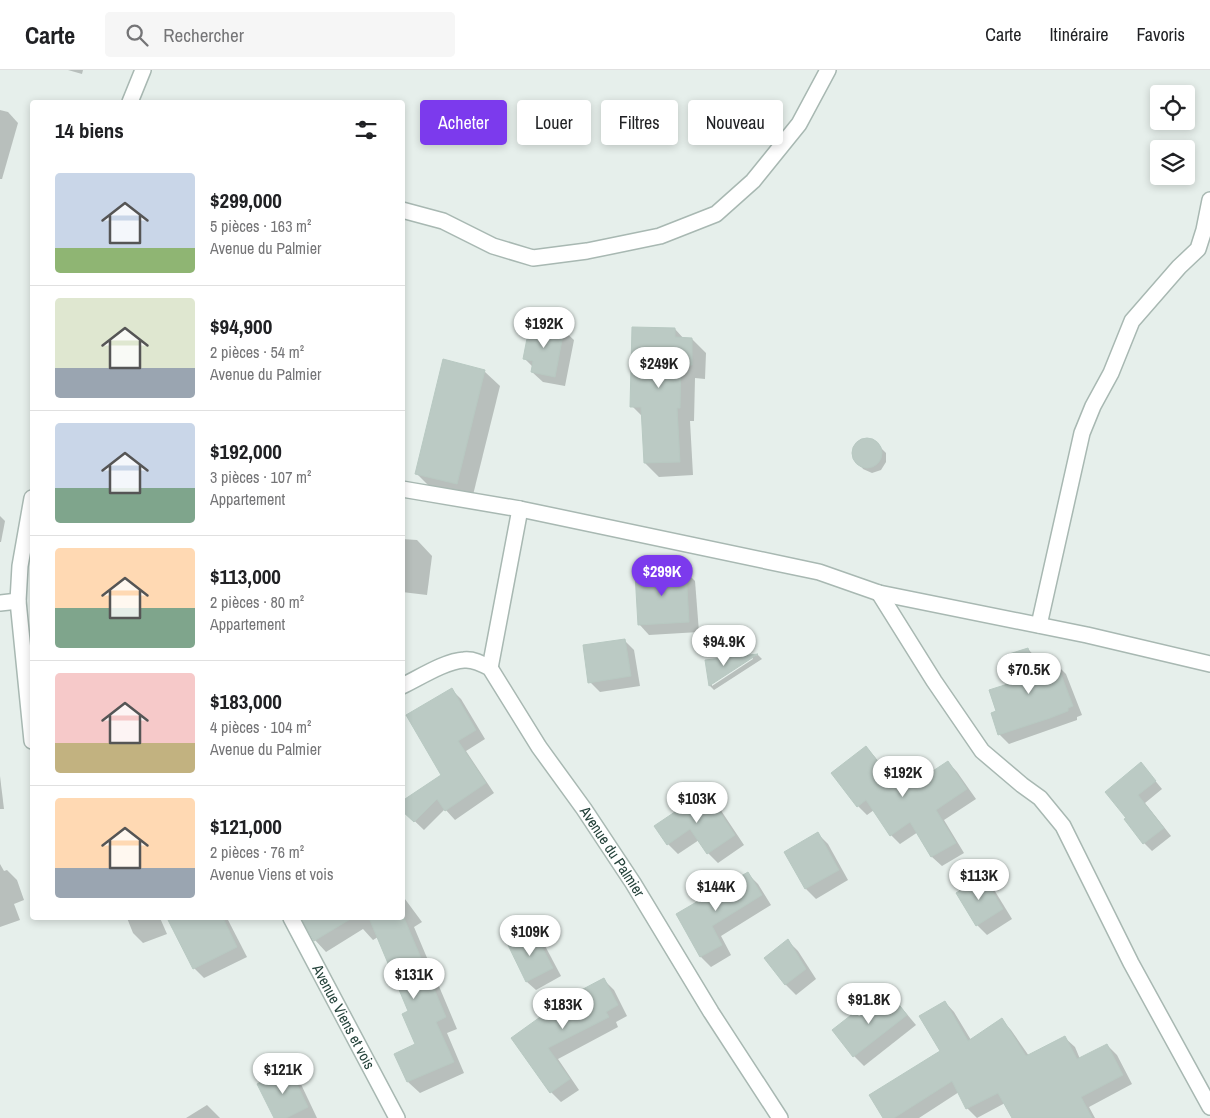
<!DOCTYPE html>
<html lang="fr">
<meta charset="utf-8">
<style>
body{margin:0;font-family:"Archivo Narrow",sans-serif;background:#f6f6f6;color:#202124;height:100vh;display:flex;flex-direction:column;font-size:19px;white-space:nowrap}
*{box-sizing:border-box;margin:0}
p{font-size:16px;color:#757577}
.icon{flex:none;width:28px;height:28px;fill:none;stroke:currentColor;stroke-width:2;stroke-linecap:round;stroke-linejoin:round}
.map{position:relative;flex:1;overflow:hidden}
.drawer{position:absolute;left:30px;top:30px;width:375px;height:820px;display:flex;flex-direction:column;background:#fff;border-radius:5px;box-shadow:0 2px 8px #0003}
.drawer>*{flex:none}
.top-card{position:absolute;left:420px;top:30px;width:475px;height:45px;display:flex;gap:10px}
.controls{position:absolute;left:1150px;top:15px;display:grid;gap:10px}
.controls a{display:grid;place-items:center;width:45px;height:45px;border-radius:5px;background:#fff;box-shadow:0 2px 8px #0003;font-size:25px}
.price{position:absolute;translate:-50% -42px;padding:0 11px;border-radius:18px;background:#fff;color:#222;font-size:16px;line-height:32px;filter:drop-shadow(0 1px 2px #0008)}
.price::after{content:'';position:absolute;left:50%;top:30px;width:15px;height:11px;margin-left:-8px;background:inherit;clip-path:polygon(0 0,100% 0,50% 100%)}
.price.selected{background:#7c3aed;color:#fff}
ul{padding:0;list-style:none}
li{display:flex;align-items:center;gap:15px;height:125px;padding:0 25px}
li+li{border-top:1px solid #e0e0e0}
li span{display:grid;place-items:center;flex:none;width:140px;height:100px;border-radius:5px;color:#555}
li>.icon{margin-inline-start:auto}
span .icon{width:60px;height:60px;fill:#fffc;stroke-width:1}
li b{font-size:21px}
h2{display:flex;justify-content:space-between;align-items:center;height:60px;padding:0 25px;font-size:21px}
.pill{padding:0 18px;border-radius:5px;background:#fff;box-shadow:0 2px 8px #0003;font-size:18px;line-height:45px}
.pill.selected{background:#7c3aed;color:#fff}
header{display:flex;align-items:center;gap:30px;box-sizing:border-box;height:70px;padding:0 25px;background:#fff;border-bottom:1px solid #e0e0e0}
header strong{font-size:24px}
nav{display:flex;gap:28px;margin-inline-start:auto;font-size:18px}
.search{width:350px;height:45px;background:#f6f6f6;display:flex;align-items:center;gap:12px;box-sizing:border-box;padding:0 18px;border-radius:5px;color:#757577;font-size:19px}
.map>svg:first-child{display:block}
</style>
<header>
<strong>Carte</strong>
<div class="search"><svg class="icon" aria-label="search" viewBox="0 0 24 24"><circle cx="10" cy="10" r="6"/><path d="M15 15l6 6"/></svg>Rechercher</div>
<nav><a>Carte</a><a>Itinéraire</a><a>Favoris</a></nav>
</header>
<div class="map">
<svg width="1210" height="1048" viewBox="0 0 1210 1048">
<rect width="100%" height="100%" fill="#e6efeb"/>
<g fill="#0003" fill-rule="evenodd">
<polygon points="68,0 83,0 82,4"/>
<polygon points="0,40 8,42 18,53 2,109 0,109"/>
<polygon points="675,259 684,269 692,269 706,283 705,309 695,308 694,351 690,351 693,405 659,407 645,393 643,347 632,336"/>
<polygon points="563,260 574,270 565,316 543,312 532,302 533,297 524,288"/>
<polygon points="484,301 500,316 472,429 431,418 416,403"/>
<polygon points="866,369 874,371 886,383 886,392 881,400 872,403 863,399 854,385 853,381 858,373"/>
<polygon points="0,446 5,451 1,472 0,472"/>
<polygon points="402,469 417,470 432,486 427,525 402,522"/>
<polygon points="685,501 695,511 699,562 649,565 639,554"/>
<polygon points="624,570 634,580 640,616 600,622 590,612"/>
<polygon points="1028,579 1037,589 1041,601 1057,595 1066,604 1082,645 1077,647 1077,650 1009,674 999,664 998,642 1016,613"/>
<path d="M758,585L762,589L714,620L710,616L707,591ZM752,587L753,589L712,616V613Z"/>
<polygon points="451,619 461,629 485,669 466,681 494,723 455,750 445,739 424,760 402,739 443,705"/>
<polygon points="866,677 875,687 903,723 948,692 957,702 976,729 944,750 964,783 942,796 932,787 918,762 900,774 891,765 874,740 867,745 858,736"/>
<polygon points="1148,702 1162,719 1145,733 1171,766 1152,781 1144,773 1128,748 1107,722"/>
<polygon points="0,706 4,739 0,739"/>
<polygon points="706,723 716,733 744,775 718,793 708,783 699,770 678,784 668,774"/>
<polygon points="818,764 828,774 848,810 816,829 806,819 786,782"/>
<polygon points="0,794 4,801 7,800 17,810 24,830 14,834 20,850 0,857"/>
<polygon points="748,804 758,814 771,835 721,866 731,885 711,897 701,887 678,844"/>
<polygon points="983,808 993,818 1012,849 987,865 977,855"/>
<polygon points="402,825 422,852 414,857 457,959 447,963 464,1003 420,1023 408,1012 396,984 417,975 410,941 378,867 373,870 363,859 326,882 315,870 303,848 402,848"/>
<polygon points="127,848 160,848 167,864 143,873 133,863"/>
<polygon points="169,848 227,848 247,887 204,908 194,898"/>
<polygon points="534,864 543,872 561,906 536,920 527,912 510,876"/>
<polygon points="788,871 798,881 816,909 796,925 786,915 766,888"/>
<polygon points="604,910 614,920 627,946 616,952 618,957 558,989 579,1020 561,1032 551,1022 513,968"/>
<polygon points="890,924 916,955 864,996 854,986 859,948"/>
<polygon points="945,932 954,942 971,970 1002,950 1011,960 1029,986 1065,968 1075,977 1080,989 1107,975 1117,985 1132,1014 1089,1037 1095,1048 1014,1048 1005,1033 977,1048 967,1038 959,1022 919,1048 884,1048 941,981"/>
<polygon points="289,1000 299,1010 317,1048 275,1048"/>
<polygon points="207,1035 220,1048 186,1048"/>
</g>
<g fill="#bbcac4" stroke="#b8c9c2">
<polygon points="530,253 564,259 555,307 531,302 533,291 523,289"/>
<polygon points="632,257 675,258 675,267 692,268 692,295 681,295 680,338 677,338 680,392 644,393 641,337 630,337"/>
<polygon points="443,289 485,300 457,414 415,404"/>
<circle cx="867" cy="383" r="15"/>
<polygon points="686,500 689,552 638,555 635,503"/>
<polygon points="625,569 631,606 588,613 583,575"/>
<polygon points="1028,578 1036,602 1057,594 1073,636 1068,638 1068,641 1050,648 998,665 991,643 996,641 989,620 1014,612 1006,585"/>
<polygon points="758,584 709,616 705,590"/>
<polygon points="452,618 476,660 458,671 486,713 445,741 437,729 414,752 402,741 402,731 441,705 406,645"/>
<polygon points="866,676 901,722 948,691 967,719 936,740 956,773 931,787 910,752 890,766 866,730 857,737 831,703"/>
<polygon points="1141,692 1156,711 1138,725 1164,758 1143,774 1124,749 1126,748 1105,722"/>
<polygon points="706,721 735,765 707,784 690,759 667,775 654,756"/>
<polygon points="818,762 839,800 805,819 784,782"/>
<polygon points="748,802 762,825 712,856 722,875 700,887 676,844"/>
<polygon points="983,806 1003,839 976,856 956,823"/>
<polygon points="167,848 223,848 237,877 193,899"/>
<polygon points="301,848 352,848 314,871"/>
<polygon points="369,848 404,848 446,947 436,952 454,992 407,1012 394,984 415,974 402,944 408,941"/>
<polygon points="534,862 553,898 526,912 508,875"/>
<polygon points="788,869 806,899 785,915 764,888"/>
<polygon points="604,908 618,935 606,942 609,947 548,978 570,1009 550,1023 511,968 568,927"/>
<polygon points="890,923 907,945 853,987 832,960 855,942 859,947"/>
<polygon points="945,931 968,971 1002,948 1026,986 1065,966 1077,989 1107,974 1123,1005 1081,1027 1092,1048 1012,1048 998,1023 966,1039 952,1011 894,1048 883,1048 869,1025 940,981 919,946"/>
<polygon points="289,998 308,1037 286,1048 274,1048 257,1014"/>
</g>
<g fill="none" stroke-linecap="round" stroke-linejoin="round">
<g stroke="#a8b8b2" stroke-width="18">
<g id="street">
<polyline points="130,32 143,0"/>
<polyline points="402,140 443,151 493,176 533,188 587,181 660,166 716,144 753,111 799,54 828,0"/>
<polyline points="402,419 520,439 819,502 879,523 1087,565 1210,594"/>
<polyline points="32,428 20,496 18,531 32,671"/>
<polyline points="879,523 934,611 982,681 1022,715 1040,728 1063,756 1131,893 1210,1037"/>
<polyline points="0,533 18,531"/>
<polyline points="1039,555 1082,363 1093,336 1111,303 1132,251 1179,197 1198,179 1204,160 1210,130"/>
<polyline points="490,598 520,439"/>
<path id="s1" d="M402,616C419,608 445,591 464,590C473,589 481,593 490,598L539,677L584,739L633,813L711,942L780,1048"/>
<path id="s2" d="M291,848L397,1048"/>
</g>
</g>
<use href="#street" stroke="#fff" stroke-width="15"/>
</g>
<g text-anchor="middle" stroke-width="4.5" stroke-linejoin="round" paint-order="stroke">
<g font-size="15" fill="#24423a" stroke="#f7fbf9">
<text dy="5" stroke="none"><textPath href="#s1" startOffset="316">Avenue du Palmier</textPath></text>
<text dy="5" stroke="none"><textPath href="#s2" startOffset="112">Avenue Viens et vois</textPath></text>
</g>
</g>
</svg>
<div class="controls">
<a><svg class="icon" aria-label="locate" viewBox="0 0 24 24"><circle cx="12" cy="12" r="6"/><path d="M12 2v4M12 18v4M2 12h4M18 12h4"/></svg></a>
<a><svg class="icon" aria-label="layers" viewBox="0 0 24 24"><path d="M12 4l9 5-9 5-9-5zM3 14l9 5 9-5"/></svg></a>
</div>
<b class="price" style="left:544px;top:279px">$192K</b>
<b class="price" style="left:659px;top:319px">$249K</b>
<b class="price selected" style="left:662px;top:527px">$299K</b>
<b class="price" style="left:724px;top:597px">$94.9K</b>
<b class="price" style="left:1029px;top:625px">$70.5K</b>
<b class="price" style="left:903px;top:728px">$192K</b>
<b class="price" style="left:697px;top:754px">$103K</b>
<b class="price" style="left:979px;top:831px">$113K</b>
<b class="price" style="left:716px;top:842px">$144K</b>
<b class="price" style="left:530px;top:887px">$109K</b>
<b class="price" style="left:414px;top:930px">$131K</b>
<b class="price" style="left:869px;top:955px">$91.8K</b>
<b class="price" style="left:563px;top:960px">$183K</b>
<b class="price" style="left:283px;top:1025px">$121K</b>
<div class="top-card">
<a class="pill selected">Acheter</a>
<a class="pill">Louer</a>
<a class="pill">Filtres</a>
<a class="pill">Nouveau</a>
</div>
<section class="drawer">
<h2>14 biens<svg class="icon" aria-label="filters" viewBox="0 0 24 24"><path d="M4 7h16M4 17h16"/><circle cx="9" cy="7" r="2"/><circle cx="15" cy="17" r="2"/></svg></h2>
<ul>
<li><span style="background:linear-gradient(#c9d6e8 75%,#8fb573 0)"><svg class="icon" aria-label="home" viewBox="0 0 24 24"><path d="M3 11l9-7 9 7M6 9v11h12V9"/></svg></span><div><b>$299,000</b><p>5 pièces · 163 m²</p><p>Avenue du Palmier</p></div></li>
<li><span style="background:linear-gradient(#dfe7d0 70%,#9aa5b1 0)"><svg class="icon" aria-label="home" viewBox="0 0 24 24"><path d="M3 11l9-7 9 7M6 9v11h12V9"/></svg></span><div><b>$94,900</b><p>2 pièces · 54 m²</p><p>Avenue du Palmier</p></div></li>
<li><span style="background:linear-gradient(#c9d6e8 65%,#7fa58c 0)"><svg class="icon" aria-label="home" viewBox="0 0 24 24"><path d="M3 11l9-7 9 7M6 9v11h12V9"/></svg></span><div><b>$192,000</b><p>3 pièces · 107 m²</p><p>Appartement</p></div></li>
<li><span style="background:linear-gradient(#ffd9b3 60%,#7fa58c 0)"><svg class="icon" aria-label="home" viewBox="0 0 24 24"><path d="M3 11l9-7 9 7M6 9v11h12V9"/></svg></span><div><b>$113,000</b><p>2 pièces · 80 m²</p><p>Appartement</p></div></li>
<li><span style="background:linear-gradient(#f6c9c9 70%,#c2b280 0)"><svg class="icon" aria-label="home" viewBox="0 0 24 24"><path d="M3 11l9-7 9 7M6 9v11h12V9"/></svg></span><div><b>$183,000</b><p>4 pièces · 104 m²</p><p>Avenue du Palmier</p></div></li>
<li><span style="background:linear-gradient(#ffd9b3 70%,#9aa5b1 0)"><svg class="icon" aria-label="home" viewBox="0 0 24 24"><path d="M3 11l9-7 9 7M6 9v11h12V9"/></svg></span><div><b>$121,000</b><p>2 pièces · 76 m²</p><p>Avenue Viens et vois</p></div></li>
</ul>
</section>
</div>
